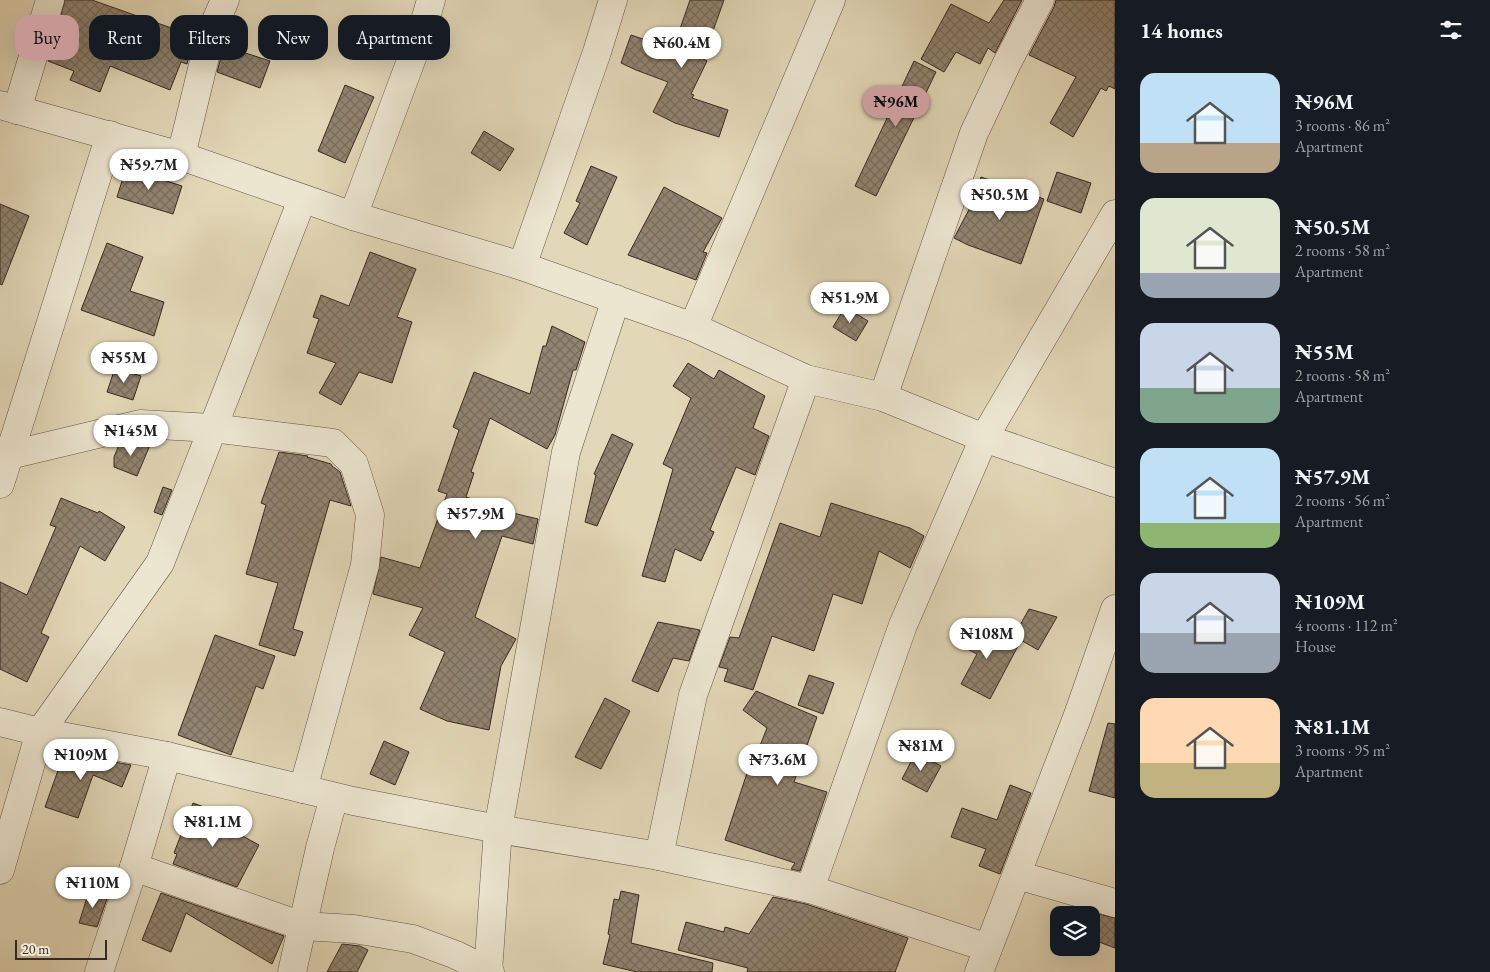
<!DOCTYPE html>
<meta charset="utf-8">
<style>
body{margin:0;font-family:"EB Garamond",serif;background:#242831;color:#f1f3f6;height:100vh;display:flex;flex-direction:column;font-size:19px;white-space:nowrap}
*{box-sizing:border-box;margin:0}
p{font-size:16px;color:#9ea1a6}
.icon{flex:none;width:28px;height:28px;fill:none;stroke:currentColor;stroke-width:2;stroke-linecap:round;stroke-linejoin:round}
.map{position:relative;flex:1;overflow:hidden}
.side{display:flex;flex-direction:column;background:#171b24;width:375px}
.side>*{flex:none}
.guide{position:absolute;left:15px;top:15px;width:475px;height:45px;display:flex;gap:10px}
.fabs{position:absolute;left:1050px;top:906px;display:grid;gap:10px}
.fabs a{display:grid;place-items:center;width:50px;height:50px;border-radius:10px;background:#171b24;box-shadow:0 5px 20px #0002;font-size:25px}
.scale{position:absolute;left:15px;bottom:12px;width:92px;box-sizing:border-box;padding-left:5px;border:2px solid #3a2a24;border-top:0;font-size:14px;line-height:18px;white-space:nowrap;color:#3a2a24;-webkit-text-stroke:4px #ece5d0;paint-order:stroke}
.price{position:absolute;translate:-50% -42px;padding:0 11px;border-radius:18px;background:#fff;color:#222;font-size:16px;line-height:32px;filter:drop-shadow(0 1px 2px #0008)}
.price::after{content:'';position:absolute;left:50%;top:30px;width:15px;height:11px;margin-left:-8px;background:inherit;clip-path:polygon(0 0,100% 0,50% 100%)}
.price.selected{background:#c59692;color:#111}
ul{padding:0;list-style:none}
li{display:flex;align-items:center;gap:15px;height:125px;padding:0 25px}
li span{display:grid;place-items:center;flex:none;width:140px;height:100px;border-radius:15px;color:#555}
li>.icon{margin-inline-start:auto}
span .icon{width:60px;height:60px;fill:#fffc;stroke-width:1}
li b{font-size:21px}
h2{display:flex;justify-content:space-between;align-items:center;height:60px;padding:0 25px;font-size:21px}
.pill{padding:0 18px;border-radius:15px;background:#171b24;box-shadow:0 5px 20px #0002;font-size:18px;line-height:45px}
.pill.selected{background:#c59692;color:#111}
main{display:flex;flex:1;min-height:0}
.map>svg:first-child{display:block}
</style>
<main>
<div class="map">
<svg width="1115" height="972" viewBox="0 0 1115 972">
<defs>
<pattern id="building-cross-hatch" width="8" height="8" patternUnits="userSpaceOnUse" patternTransform="scale(1.25)"><rect width="8" height="8" fill="#918470"/><path d="M0 0l8 8M0 8l8-8" fill="none" stroke="#776c5c"/></pattern>
</defs>
<rect width="100%" height="100%" fill="#e2d7b7"/>
<filter id="stains"><feTurbulence type="fractalNoise" baseFrequency=".004" numOctaves="4"/><feColorMatrix values="0 0 0 0 .2 0 0 0 0 .09 0 0 0 0 .02 0 0 0 .5 -.17"/></filter>
<radialGradient id="worn" r=".72"><stop offset=".6" stop-color="#630" stop-opacity="0"/><stop offset="1" stop-color="#630" stop-opacity=".3"/></radialGradient>
<g fill="url(#building-cross-hatch)" stroke="#3a2a24">
<polygon points="65,0 92,0 194,36 187,64 181,62 170,90 110,66 100,92 70,80 74,71 48,61"/>
<polygon points="690,0 724,0 703,59 707,61 691,94 694,95 692,98 728,110 719,137 675,123 653,112 668,82 636,70 621,63 631,35 673,49"/>
<polygon points="1004,0 1022,0 995,53 988,48 980,64 956,52 944,72 921,59 951,4 989,23"/>
<polygon points="1056,0 1115,0 1115,89 1109,86 1106,91 1101,88 1073,137 1050,123 1076,77 1029,55 1054,7"/>
<polygon points="224,46 270,61 260,88 217,72"/>
<polygon points="914,61 936,72 876,196 855,186"/>
<polygon points="345,85 374,97 345,163 318,151"/>
<polygon points="484,131 514,149 500,171 471,153"/>
<polygon points="591,166 617,177 587,245 564,233 580,203 576,201"/>
<polygon points="126,168 182,186 173,214 117,197"/>
<polygon points="1057,172 1091,183 1081,213 1047,201"/>
<polygon points="981,177 1044,199 1021,264 968,245 954,238 974,200"/>
<polygon points="664,187 722,218 703,252 707,253 696,280 628,255"/>
<polygon points="0,204 29,216 2,285 0,284"/>
<polygon points="107,243 143,257 130,291 164,302 154,336 81,310"/>
<polygon points="370,252 416,269 397,317 412,322 392,383 359,372 341,405 319,393 336,363 307,353 319,319 313,317 321,295 349,306"/>
<polygon points="845,307 868,321 856,341 833,327"/>
<polygon points="552,326 585,342 576,370 573,370 555,435 547,449 490,418 471,472 474,473 466,497 517,514 538,519 533,544 502,536 475,617 516,639 501,666 489,730 447,721 420,709 445,652 409,635 423,608 373,594 381,557 420,568 447,494 438,491 459,430 453,427 474,372 530,394 543,346 546,346"/>
<polygon points="688,363 714,379 719,370 765,396 753,428 769,436 755,475 736,467 710,530 714,532 701,561 675,549 665,582 642,576 673,469 663,464 691,398 673,386"/>
<polygon points="115,368 141,376 133,400 107,392"/>
<polygon points="612,434 633,444 597,526 585,522 596,475 594,474"/>
<polygon points="139,440 150,445 137,476 114,467 114,457 119,445"/>
<polygon points="279,452 308,456 307,457 331,464 332,466 340,472 351,506 330,500 293,629 303,632 295,656 259,645 278,583 246,574 266,505 261,503"/>
<polygon points="163,487 172,490 162,515 154,512"/>
<polygon points="61,498 98,513 99,511 125,527 105,561 80,546 41,633 49,637 27,682 0,669 0,582 27,595 56,527 50,525"/>
<polygon points="831,503 910,528 924,536 910,568 879,551 862,604 833,594 814,651 772,636 753,690 724,681 728,669 719,667 730,637 739,638 780,523 820,537"/>
<polygon points="1029,609 1057,617 1038,650 1014,636"/>
<polygon points="658,622 700,630 689,661 673,658 658,692 632,681"/>
<polygon points="975,623 1018,646 990,699 961,684 977,654 963,647"/>
<polygon points="215,635 275,656 263,689 256,686 231,755 178,735"/>
<polygon points="809,675 834,683 823,714 798,705"/>
<polygon points="756,691 817,717 794,782 827,792 800,871 791,869 795,863 725,840 748,770 750,771 767,728 743,710"/>
<polygon points="605,698 630,711 601,769 575,757"/>
<polygon points="1108,723 1115,724 1115,798 1089,791"/>
<polygon points="384,741 409,752 395,785 370,774"/>
<polygon points="59,752 131,765 122,787 93,775 78,818 45,807 61,762 56,760"/>
<polygon points="916,752 941,766 927,792 902,779"/>
<polygon points="1010,785 1031,793 1000,874 979,866 986,849 951,837 962,808 997,820"/>
<polygon points="193,803 220,813 217,822 259,845 237,887 173,864 177,854 174,853"/>
<polygon points="89,891 108,896 97,927 79,923"/>
<polygon points="621,891 639,895 631,943 713,963 712,972 637,972 603,964 610,935 608,934 614,899 619,900"/>
<polygon points="161,893 284,936 272,964 186,913 171,952 142,940"/>
<polygon points="773,897 806,904 908,938 895,972 747,972 748,968 678,950 686,922 724,932 725,927 749,934"/>
<polygon points="1091,912 1115,918 1115,948 1091,939"/>
<polygon points="342,944 360,946 368,950 357,972 327,972"/>
</g>
<g fill="none" stroke-linecap="round" stroke-linejoin="round">
<g stroke="#645549" stroke-width="29">
<g id="minor">
<polyline points="0,105 181,156 353,216 522,266 693,327 806,379 883,397 984,438 1115,483"/>
<polyline points="17,110 50,0"/>
<polyline points="181,156 211,32 225,0"/>
<polyline points="353,216 422,31 431,0"/>
<polyline points="522,266 597,52 613,0"/>
<polyline points="693,327 831,0"/>
<polyline points="883,397 974,133 1007,63 1040,0"/>
<polyline points="0,455 10,455 140,424 212,428 333,443 354,464 370,515 365,565 303,789"/>
<polyline points="0,484 110,135"/>
<polyline points="0,722 40,732 167,756 353,801 498,829 659,856 810,889 988,948"/>
<polyline points="659,856 693,695 806,379"/>
<polyline points="134,867 302,926 354,929 413,939 456,955 490,972"/>
<polyline points="0,870 40,732 160,563 302,200"/>
<polyline points="1017,875 1115,903"/>
<polyline points="810,889 903,625 984,438 1115,214"/>
<polyline points="99,972 134,867 167,756"/>
<polyline points="292,972 320,848 334,797"/>
<polyline points="488,972 498,829 566,452 616,299"/>
<polyline points="979,972 1078,715 1115,609"/>
</g>
</g>
<use href="#minor" stroke="#ece5d0" stroke-width="28"/>
</g>
<rect width="100%" height="100%" filter="url(#stains)"/>
<rect width="100%" height="100%" fill="url(#worn)"/>
</svg>
<div class="fabs">
<a><svg class="icon" aria-label="layers" viewBox="0 0 24 24"><path d="M12 4l9 5-9 5-9-5zM3 14l9 5 9-5"/></svg></a>
</div>
<div class="scale">20 m</div>
<b class="price" style="left:682px;top:69px">₦60.4M</b>
<b class="price selected" style="left:896px;top:128px">₦96M</b>
<b class="price" style="left:149px;top:191px">₦59.7M</b>
<b class="price" style="left:1000px;top:221px">₦50.5M</b>
<b class="price" style="left:850px;top:324px">₦51.9M</b>
<b class="price" style="left:124px;top:384px">₦55M</b>
<b class="price" style="left:131px;top:457px">₦145M</b>
<b class="price" style="left:476px;top:540px">₦57.9M</b>
<b class="price" style="left:987px;top:660px">₦108M</b>
<b class="price" style="left:921px;top:772px">₦81M</b>
<b class="price" style="left:81px;top:781px">₦109M</b>
<b class="price" style="left:778px;top:786px">₦73.6M</b>
<b class="price" style="left:213px;top:848px">₦81.1M</b>
<b class="price" style="left:93px;top:909px">₦110M</b>
<div class="guide">
<a class="pill selected">Buy</a>
<a class="pill">Rent</a>
<a class="pill">Filters</a>
<a class="pill">New</a>
<a class="pill">Apartment</a>
</div>
</div>
<section class="side">
<h2>14 homes<svg class="icon" aria-label="filters" viewBox="0 0 24 24"><path d="M4 7h16M4 17h16"/><circle cx="9" cy="7" r="2"/><circle cx="15" cy="17" r="2"/></svg></h2>
<ul>
<li><span style="background:linear-gradient(#bfe0f5 70%,#b9a48a 0)"><svg class="icon" aria-label="home" viewBox="0 0 24 24"><path d="M3 11l9-7 9 7M6 9v11h12V9"/></svg></span><div><b>₦96M</b><p>3 rooms · 86 m²</p><p>Apartment</p></div></li>
<li><span style="background:linear-gradient(#dfe7d0 75%,#9aa5b1 0)"><svg class="icon" aria-label="home" viewBox="0 0 24 24"><path d="M3 11l9-7 9 7M6 9v11h12V9"/></svg></span><div><b>₦50.5M</b><p>2 rooms · 58 m²</p><p>Apartment</p></div></li>
<li><span style="background:linear-gradient(#c9d6e8 65%,#7fa58c 0)"><svg class="icon" aria-label="home" viewBox="0 0 24 24"><path d="M3 11l9-7 9 7M6 9v11h12V9"/></svg></span><div><b>₦55M</b><p>2 rooms · 58 m²</p><p>Apartment</p></div></li>
<li><span style="background:linear-gradient(#bfe0f5 75%,#8fb573 0)"><svg class="icon" aria-label="home" viewBox="0 0 24 24"><path d="M3 11l9-7 9 7M6 9v11h12V9"/></svg></span><div><b>₦57.9M</b><p>2 rooms · 56 m²</p><p>Apartment</p></div></li>
<li><span style="background:linear-gradient(#c9d6e8 60%,#9aa5b1 0)"><svg class="icon" aria-label="home" viewBox="0 0 24 24"><path d="M3 11l9-7 9 7M6 9v11h12V9"/></svg></span><div><b>₦109M</b><p>4 rooms · 112 m²</p><p>House</p></div></li>
<li><span style="background:linear-gradient(#ffd9b3 65%,#c2b280 0)"><svg class="icon" aria-label="home" viewBox="0 0 24 24"><path d="M3 11l9-7 9 7M6 9v11h12V9"/></svg></span><div><b>₦81.1M</b><p>3 rooms · 95 m²</p><p>Apartment</p></div></li>
</ul>
</section>
</main>
